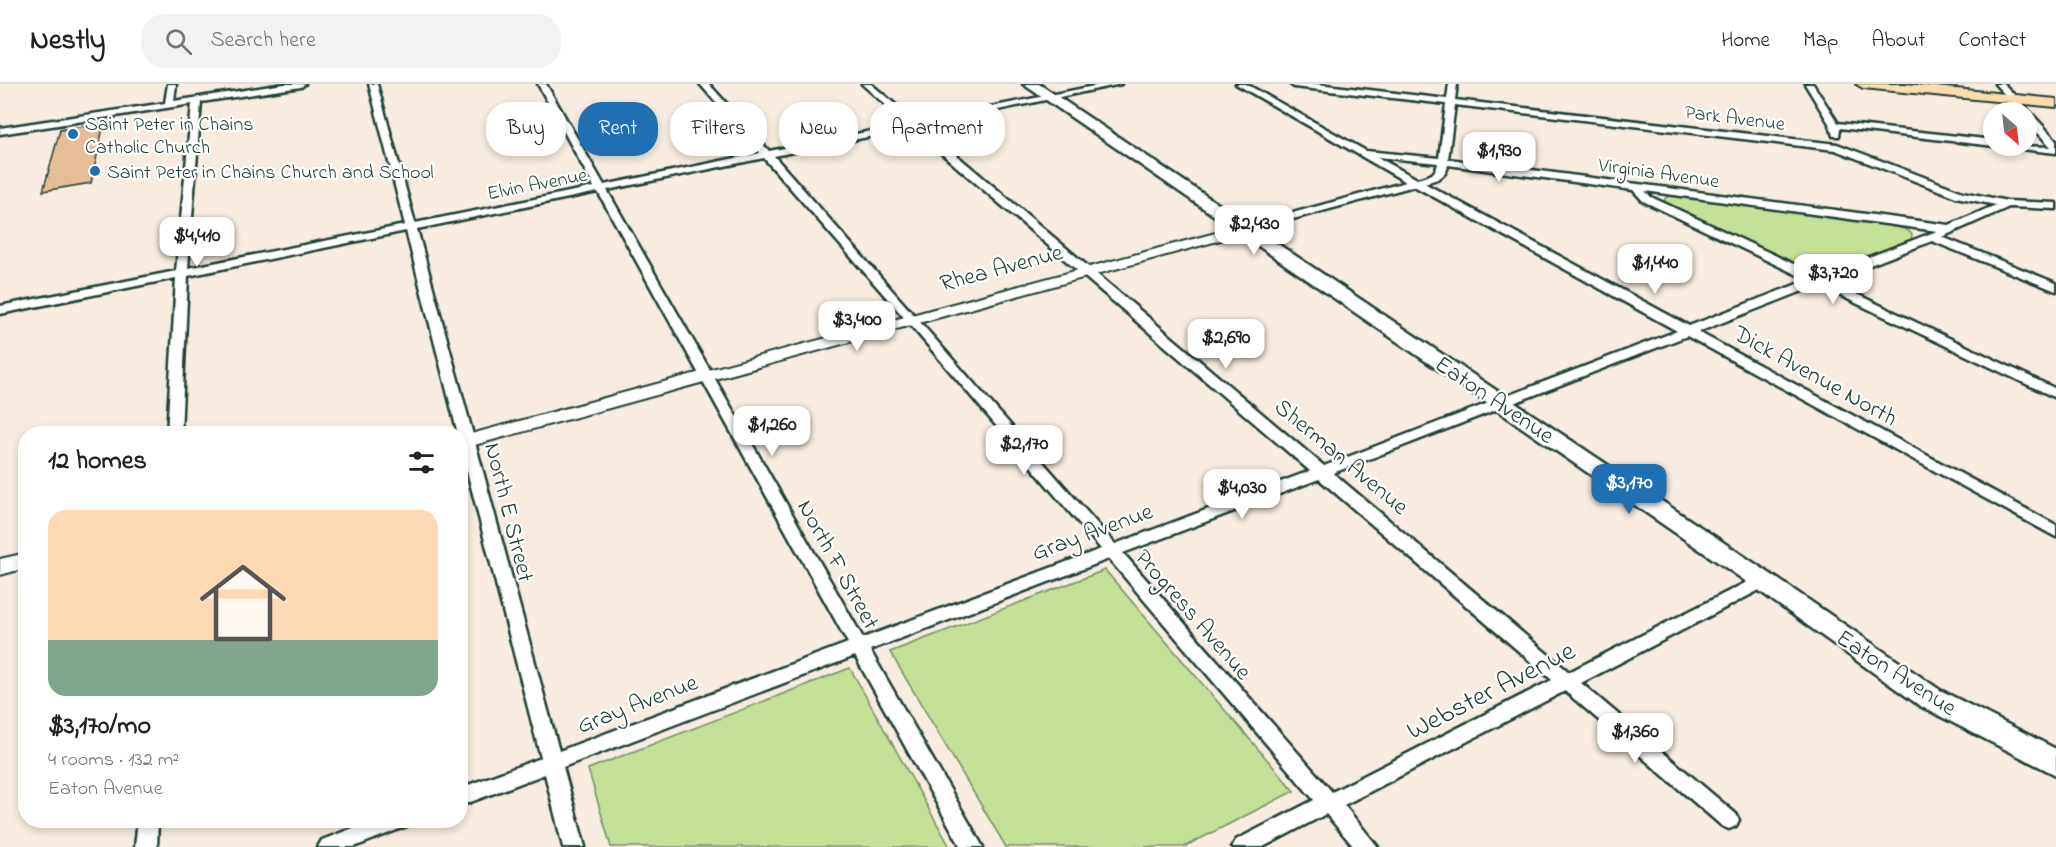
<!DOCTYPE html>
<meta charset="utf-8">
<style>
body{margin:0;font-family:"Indie Flower",sans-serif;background:#f2f2f2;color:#222;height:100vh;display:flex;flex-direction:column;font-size:22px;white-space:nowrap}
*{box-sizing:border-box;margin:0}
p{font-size:20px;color:#767676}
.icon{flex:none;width:33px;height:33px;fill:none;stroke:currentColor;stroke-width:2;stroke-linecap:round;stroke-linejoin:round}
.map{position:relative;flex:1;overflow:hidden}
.details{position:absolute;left:18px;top:342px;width:450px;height:402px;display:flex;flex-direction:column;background:#fff;border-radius:24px;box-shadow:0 3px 9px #0003}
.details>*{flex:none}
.guide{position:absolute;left:486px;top:18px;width:570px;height:54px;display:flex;gap:12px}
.needle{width:39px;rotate:152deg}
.fabs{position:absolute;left:1983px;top:18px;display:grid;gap:12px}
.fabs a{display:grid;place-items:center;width:54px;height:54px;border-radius:50%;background:#fff;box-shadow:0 3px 9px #0003;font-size:30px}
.price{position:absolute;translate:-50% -51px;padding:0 14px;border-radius:12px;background:#fff;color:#222;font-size:20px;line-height:39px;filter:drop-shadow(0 2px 3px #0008)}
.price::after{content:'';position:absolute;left:50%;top:36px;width:18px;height:14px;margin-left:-9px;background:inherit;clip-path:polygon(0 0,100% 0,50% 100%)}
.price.selected{background:#1f6fb2;color:#fff}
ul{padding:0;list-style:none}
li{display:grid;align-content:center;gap:12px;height:318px;padding:0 30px}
li span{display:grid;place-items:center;height:186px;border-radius:18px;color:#555}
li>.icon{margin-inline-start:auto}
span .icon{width:108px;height:108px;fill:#fffc;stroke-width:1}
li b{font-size:26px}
h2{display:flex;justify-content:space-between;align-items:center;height:72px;padding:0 30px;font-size:26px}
.chip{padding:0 21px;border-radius:24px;background:#fff;box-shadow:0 3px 9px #0003;font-size:21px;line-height:54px}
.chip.selected{background:#1f6fb2;color:#fff}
header{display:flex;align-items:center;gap:36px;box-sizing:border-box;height:84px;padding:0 30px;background:#fff;border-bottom:2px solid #e0e0e0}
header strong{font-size:28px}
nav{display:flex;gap:33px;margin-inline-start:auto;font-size:21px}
.search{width:420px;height:54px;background:#f2f2f2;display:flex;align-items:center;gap:15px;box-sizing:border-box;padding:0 21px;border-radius:24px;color:#767676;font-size:22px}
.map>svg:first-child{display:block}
</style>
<header>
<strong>Nestly</strong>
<div class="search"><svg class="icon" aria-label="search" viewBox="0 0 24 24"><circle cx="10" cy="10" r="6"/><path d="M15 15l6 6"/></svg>Search here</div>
<nav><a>Home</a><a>Map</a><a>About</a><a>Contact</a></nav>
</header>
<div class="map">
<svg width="2056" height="763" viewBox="0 0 2056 763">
<rect width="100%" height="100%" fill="#f7ecdf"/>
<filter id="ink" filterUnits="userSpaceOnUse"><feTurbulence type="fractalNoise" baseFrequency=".0167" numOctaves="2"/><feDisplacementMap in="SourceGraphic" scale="12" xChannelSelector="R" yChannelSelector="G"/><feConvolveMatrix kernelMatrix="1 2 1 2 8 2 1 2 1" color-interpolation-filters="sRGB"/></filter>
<g filter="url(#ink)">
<g fill="#c5e097" stroke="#728e66" stroke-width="1.5">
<polygon points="1678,111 1889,139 1909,147 1912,151 1911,156 1819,189 1806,186 1669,123 1664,117 1666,113"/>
<polygon points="1105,486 1294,707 1184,763 1006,763 890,568"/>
<polygon points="850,584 950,763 611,763 588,685"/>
</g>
<polygon fill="#e5be95" stroke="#1f3d34" stroke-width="1.5" points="104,39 91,99 43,107 60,46"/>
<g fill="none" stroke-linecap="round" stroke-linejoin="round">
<g stroke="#1f3d34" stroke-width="5">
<g id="minor">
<path d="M168,0H176L174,17L284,0H305L301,3L201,18L188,184L405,141L369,0H377L415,139L594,103L538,0H546L604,101L760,69L700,0H709L769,67L907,40L862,0H871L916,38L1104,0H1121L922,42L1324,382L1677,247L1414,102L1249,147H1241V143L1406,98L1236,0H1246L1366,67L1439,74L1446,20L1294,3L1290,0H1317L1447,15L1449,0H1457L1455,16L1837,60L1963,108L2007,117L2056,119V125L2009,123L1942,153L2056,199V207L1932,157L1829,197L2056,305V314L1818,201L1698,248L2056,441V453L1687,252L1333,389L1569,588L1757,493H1769L1771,497L1769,501L1581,599L1736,730L1739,736L1736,742L1729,745L1722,742L1565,607L1344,721L1378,763H1354L1326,730L1263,763H1232L1236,756L1314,716L1109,475L870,566L983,763H961L855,572L563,683L585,763H563L545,690L460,722V704L541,674L460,360V350H458L406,147L188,192L181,350H167L176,194L0,230V222L176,187L192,20L0,50V44L165,19ZM1455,21L1835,66L1956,113L1996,121L1949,141L1448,75ZM912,44L1310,387L1115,460L774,72ZM1377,73L1438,79C1436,92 1427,92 1417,95ZM764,74L908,238L1101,465L863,554L607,106ZM1448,81L1633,106L1643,117L1808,196L1689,242L1424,99C1436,96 1446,94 1448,81ZM1645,107L1937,147L1819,192L1651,113ZM598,108L848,559L559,667L417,145ZM1319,395L1552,596L1332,708L1123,469Z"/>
<polygon points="1805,0 1813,0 1838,39 1994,56 1994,62 1996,62 1994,62 1840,44 1839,52 1833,52 1830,41"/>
<polygon points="1995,0 2004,0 2056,56 2056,69 2012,64 2010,62 2051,63 2026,36 2026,28 2021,28"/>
<polygon points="138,736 158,736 157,763 135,763"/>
<polygon points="374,736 410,736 407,742 354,763 318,763 322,756"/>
</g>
</g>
<g stroke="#1f3d34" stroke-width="4">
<g id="tertiary">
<polygon points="1245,141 1250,142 1252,145 1250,148 460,365 460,353"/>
<polygon points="26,469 26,484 0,491 0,475"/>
</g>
</g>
<g stroke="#1f3d34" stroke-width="5">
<polygon id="secondary" points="1023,0 1039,0 1772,491 1940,606 2056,665 2056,691 1920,622 1754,503"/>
</g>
<g stroke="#1f3d34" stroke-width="4">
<polygon id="primary" points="1856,0 1906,0 2056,15 2056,23 1863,4"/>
</g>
<use href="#minor" fill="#fff" fill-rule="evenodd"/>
<use href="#tertiary" fill="#fff" fill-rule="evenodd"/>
<use href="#secondary" fill="#fff" fill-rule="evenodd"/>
<use href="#primary" fill="#fddcac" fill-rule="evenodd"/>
</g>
</g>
<g fill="#1f6fb2" stroke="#fff" stroke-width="2">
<circle cx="73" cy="50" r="6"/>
<circle cx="95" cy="87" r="6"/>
</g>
<g text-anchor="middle" stroke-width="4.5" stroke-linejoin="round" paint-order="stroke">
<g font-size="20" fill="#1f3d34" stroke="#fff">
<text transform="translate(1735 33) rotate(7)" y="7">Park Avenue</text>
<text transform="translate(1659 88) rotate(8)" y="7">Virginia Avenue</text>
<text transform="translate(537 99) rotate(-11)" y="7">Elvin Avenue</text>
</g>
<g font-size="20" fill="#1f3d34" stroke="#fff" text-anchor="start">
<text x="85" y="46">Saint Peter in Chains<tspan x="85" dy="23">Catholic Church</tspan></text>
<text x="107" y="94">Saint Peter in Chains Church and School</text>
</g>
<g font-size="24" fill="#1f3d34" stroke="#fff">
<text transform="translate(1001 183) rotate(-15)" y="8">Rhea Avenue</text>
<text transform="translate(1816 291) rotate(29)" y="8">Dick Avenue North</text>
<text transform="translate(1495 315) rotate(34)" y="8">Eaton Avenue</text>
<text transform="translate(1342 372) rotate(40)" y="8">Sherman Avenue</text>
<text transform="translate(510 428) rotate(76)" y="8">North E Street</text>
<text transform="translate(1092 447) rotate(-20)" y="8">Gray Avenue</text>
<text transform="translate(839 480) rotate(61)" y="8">North F Street</text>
<text transform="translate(1194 530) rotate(49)" y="8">Progress Avenue</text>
<text transform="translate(1897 588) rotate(33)" y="8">Eaton Avenue</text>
<text transform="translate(637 619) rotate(-21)" y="8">Gray Avenue</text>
</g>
<g font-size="28" fill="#1f3d34" stroke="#fff">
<text transform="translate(1490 605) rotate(-27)" y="10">Webster Avenue</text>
</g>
</g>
</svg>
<div class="fabs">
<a><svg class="needle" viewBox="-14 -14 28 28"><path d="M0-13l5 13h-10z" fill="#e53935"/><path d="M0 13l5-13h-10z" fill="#767676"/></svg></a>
</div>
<b class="price" style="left:1499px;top:99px">$1,930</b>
<b class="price" style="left:1254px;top:172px">$2,430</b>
<b class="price" style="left:197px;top:184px">$4,410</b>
<b class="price" style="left:1655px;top:211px">$1,440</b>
<b class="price" style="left:1833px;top:221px">$3,720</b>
<b class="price" style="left:857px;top:268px">$3,400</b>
<b class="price" style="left:1226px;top:286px">$2,690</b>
<b class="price" style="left:772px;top:373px">$1,260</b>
<b class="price" style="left:1024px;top:392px">$2,170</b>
<b class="price selected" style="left:1629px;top:431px">$3,170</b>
<b class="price" style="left:1242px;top:436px">$4,030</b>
<b class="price" style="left:1635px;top:680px">$1,360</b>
<div class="guide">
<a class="chip">Buy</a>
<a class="chip selected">Rent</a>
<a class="chip">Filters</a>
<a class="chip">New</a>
<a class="chip">Apartment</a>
</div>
<section class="details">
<h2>12 homes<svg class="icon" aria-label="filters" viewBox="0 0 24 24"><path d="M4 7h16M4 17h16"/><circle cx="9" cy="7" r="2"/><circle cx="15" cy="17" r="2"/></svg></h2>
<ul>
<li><span style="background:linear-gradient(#ffd9b3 70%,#7fa58c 0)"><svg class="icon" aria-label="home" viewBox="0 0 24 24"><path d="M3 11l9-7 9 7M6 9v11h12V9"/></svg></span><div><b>$3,170/mo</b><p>4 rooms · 132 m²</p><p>Eaton Avenue</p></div></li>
</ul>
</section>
</div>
